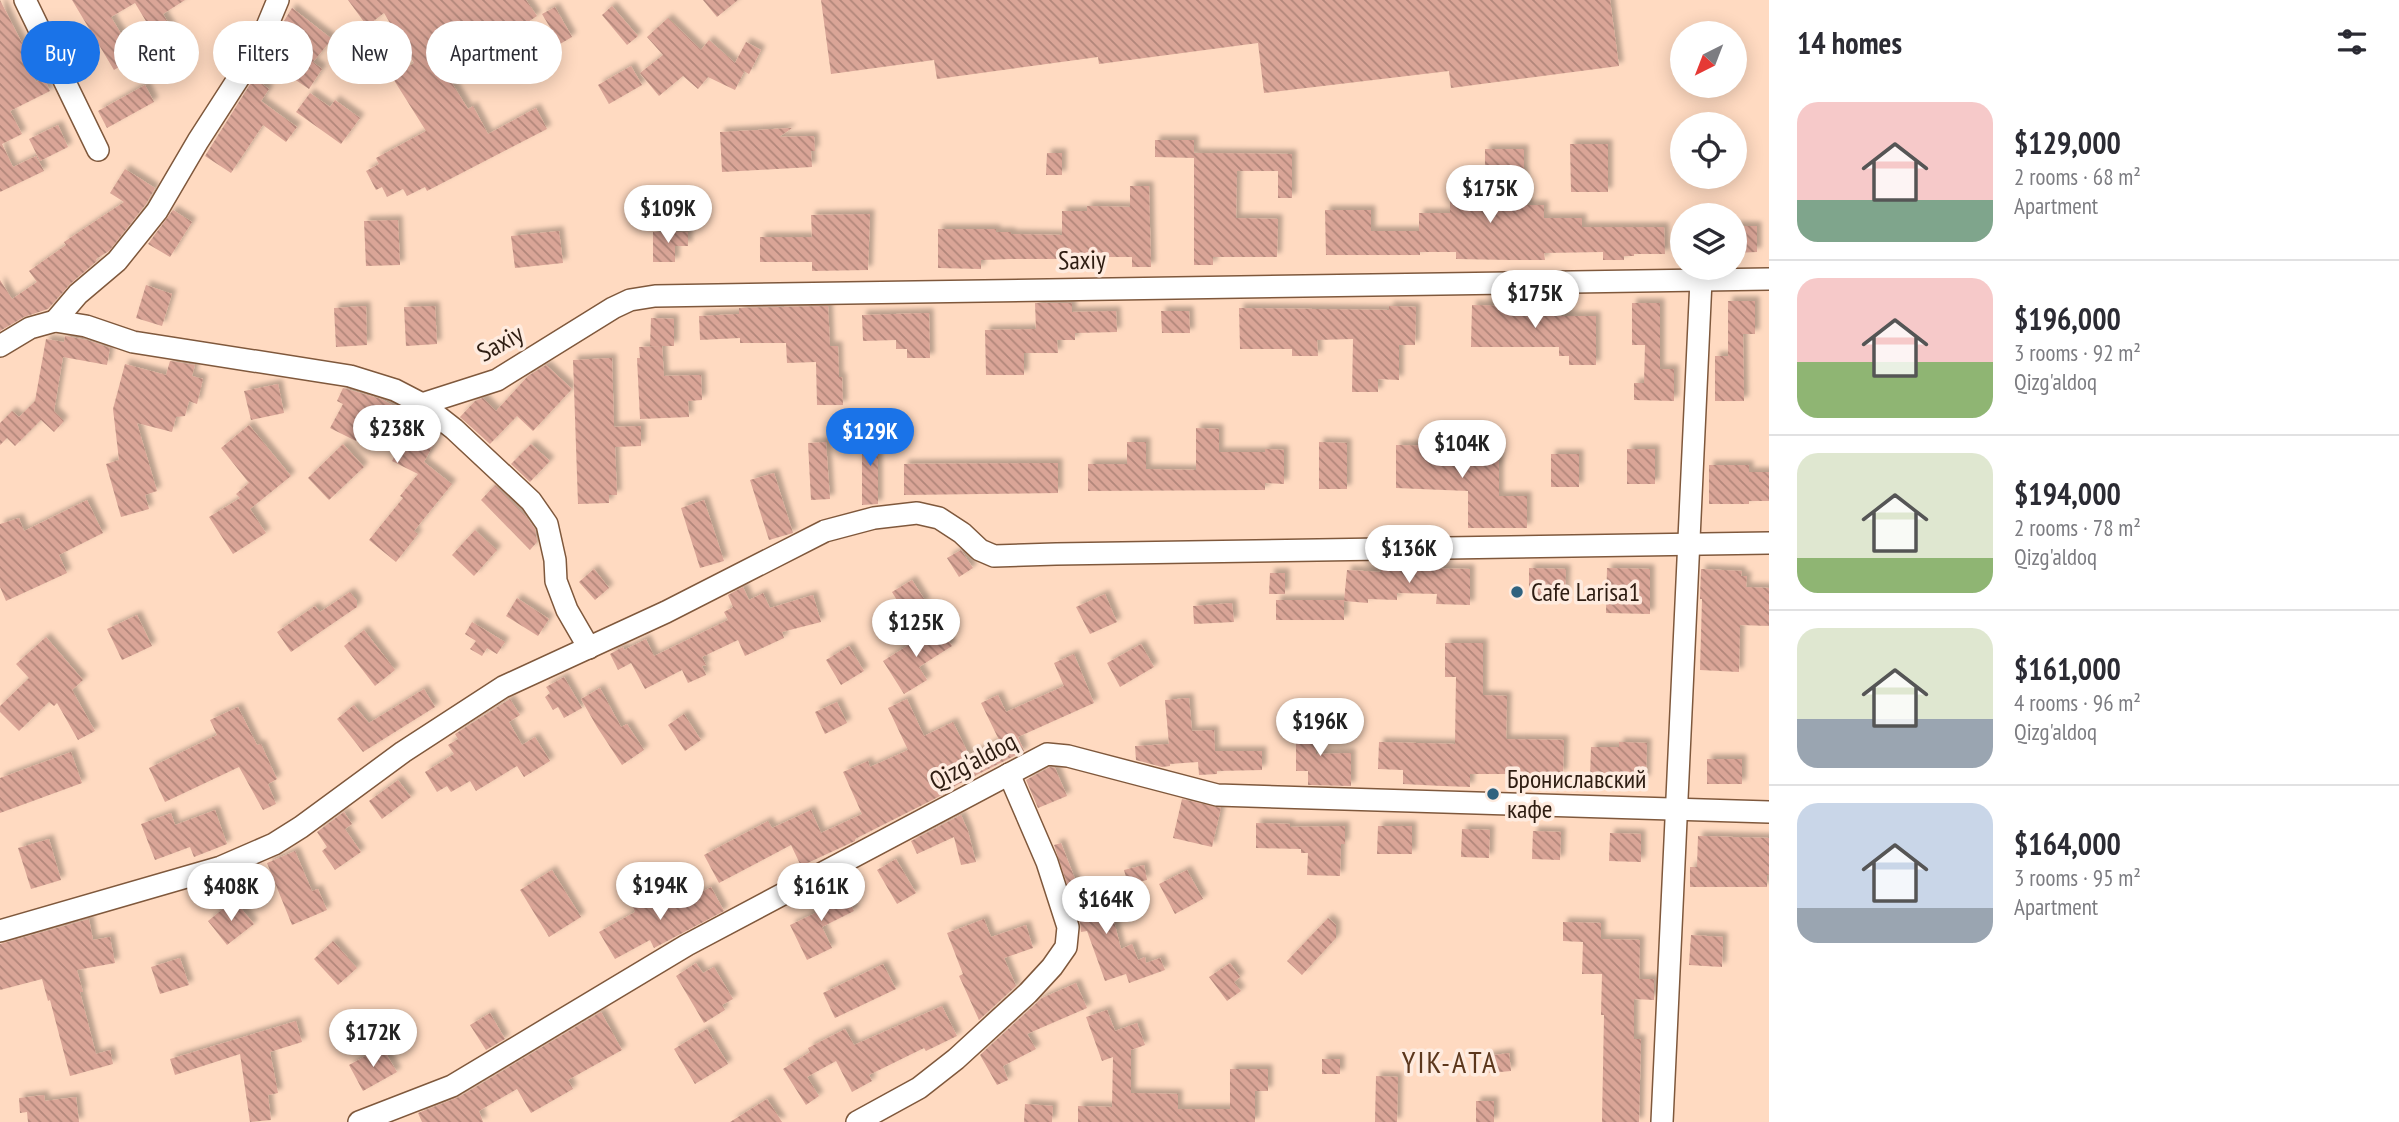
<!DOCTYPE html>
<meta charset="utf-8">
<style>
body{margin:0;font-family:"PT Sans Narrow",sans-serif;background:#f2f2f3;color:#2b2b33;height:100vh;display:flex;flex-direction:column;font-size:26px;white-space:nowrap}
*{box-sizing:border-box;margin:0}
p{font-size:23px;color:#7c7c81}
.icon{flex:none;width:38px;height:38px;fill:none;stroke:currentColor;stroke-width:2;stroke-linecap:round;stroke-linejoin:round}
.map{position:relative;flex:1;overflow:hidden}
.drawer{display:flex;flex-direction:column;background:#fff;width:630px}
.drawer>*{flex:none}
.hud{position:absolute;left:21px;top:21px;width:665px;height:63px;display:flex;gap:14px}
.needle{width:46px;rotate:222deg}
.tools{position:absolute;left:1670px;top:21px;display:grid;gap:14px}
.tools a{display:grid;place-items:center;width:77px;height:77px;border-radius:50%;background:#fff;box-shadow:0 4px 18px #0003;font-size:35px}
.price{position:absolute;translate:-50% -60px;padding:0 16px;border-radius:24px;background:#fff;color:#222;font-size:23px;line-height:46px;filter:drop-shadow(0 2px 4px #0008)}
.price::after{content:'';position:absolute;left:50%;top:42px;width:21px;height:16px;margin-left:-10px;background:inherit;clip-path:polygon(0 0,100% 0,50% 100%)}
.price.current{background:#1a73e8;color:#fff}
ul{padding:0;list-style:none}
li{display:flex;align-items:center;gap:21px;height:175px;padding:0 28px}
li+li{border-top:2px solid #e1e1e2}
li span{display:grid;place-items:center;flex:none;width:196px;height:140px;border-radius:21px;color:#555}
li>.icon{margin-inline-start:auto}
span .icon{width:84px;height:84px;fill:#fffc;stroke-width:1}
li b{font-size:30px}
h2{display:flex;justify-content:space-between;align-items:center;height:84px;padding:0 28px;font-size:30px}
.pill{padding:0 24px;border-radius:32px;background:#fff;box-shadow:0 4px 18px #0003;font-size:24px;line-height:63px}
.pill.current{background:#1a73e8;color:#fff}
main{display:flex;flex:1;min-height:0}
.map>svg:first-child{display:block}
</style>
<main>
<div class="map">
<svg width="1769" height="1122" viewBox="0 0 1769 1122">
<defs>
<pattern id="building-back-hatch" width="6" height="6" patternUnits="userSpaceOnUse" patternTransform="scale(1.75)"><rect width="6" height="6" fill="#daa597"/><path d="M-1 5l2 2M0 0l6 6M5-1l2 2" fill="none" stroke="#b1867a"/></pattern>
<filter id="shadow"><feDropShadow dx="4.5" dy="-4.5" stdDeviation="2" flood-color="#0004"/></filter>
</defs>
<rect width="100%" height="100%" fill="#ffdac1"/>
<g fill="url(#building-back-hatch)" filter="url(#shadow)">
<polygon points="0,0 28,55 24,56 36,82 44,78 50,91 10,111 22,134 2,144 13,167 36,156 44,171 0,192"/>
<polygon points="72,0 185,0 163,14 179,41 164,51 135,3 111,17 135,57 114,70"/>
<polygon points="348,0 526,0 537,16 447,75 468,109 473,106 488,134 536,108 547,129 427,191 425,187 407,196 403,189 387,197 382,187 376,190 366,171 379,164 376,158 426,131 392,77 414,63 384,13 367,26"/>
<polygon points="703,0 738,0 717,17"/>
<polygon points="821,0 1610,0 1619,66 1451,88 1449,71 1264,93 1258,43 1099,64 1098,57 937,79 934,60 831,74"/>
<polygon points="612,6 638,36 627,45 602,15"/>
<polygon points="555,7 572,37 560,44 542,14"/>
<polygon points="292,8 332,39 313,62 322,69 309,89 275,66 298,32 284,21"/>
<polygon points="668,18 701,50 709,40 735,63 746,42 761,50 749,74 742,70 744,72 735,90 708,77 698,89 683,76 659,96 640,73 663,55 647,37"/>
<polygon points="631,66 642,85 609,104 598,85"/>
<polygon points="254,78 269,89 261,101 297,127 286,142 263,125 231,173 205,156"/>
<polygon points="145,85 154,102 107,128 98,111"/>
<polygon points="310,93 330,107 335,100 360,118 341,144 296,112"/>
<polygon points="58,125 68,147 40,161 29,139"/>
<polygon points="792,128 779,137 814,136 815,151 811,151 812,167 722,172 720,132"/>
<polygon points="1155,140 1194,140 1194,153 1292,154 1292,198 1278,198 1278,171 1237,171 1236,218 1278,219 1277,257 1213,257 1213,265 1194,265 1194,158 1155,157"/>
<polygon points="1570,144 1608,144 1608,192 1571,192"/>
<polygon points="1485,149 1524,149 1524,200 1527,200 1527,205 1544,205 1544,218 1582,218 1582,227 1664,227 1665,254 1634,254 1634,256 1624,256 1624,260 1603,260 1603,252 1544,253 1545,260 1511,260 1456,259 1456,252 1420,252 1420,255 1326,255 1325,210 1371,210 1371,231 1419,231 1419,213 1450,213 1450,183 1485,183"/>
<polygon points="1047,153 1062,153 1062,175 1046,175"/>
<polygon points="125,169 155,188 146,204 109,251 96,259 97,261 70,284 48,309 24,317 0,331 0,280 12,299 37,282 29,271 66,245 64,242 124,202 110,193"/>
<polygon points="1130,186 1149,186 1151,267 1132,267 1132,257 1078,257 1078,269 1062,268 1062,259 1011,259 981,260 981,269 938,268 938,229 996,229 996,232 1011,232 1011,234 1062,235 1062,211 1087,211 1087,206 1130,207"/>
<polygon points="173,210 192,222 170,257 148,244"/>
<polygon points="870,214 868,270 812,271 812,262 760,262 760,237 812,237 811,215"/>
<polygon points="398,220 400,265 366,266 364,221"/>
<polygon points="1734,226 1757,226 1757,252 1734,253"/>
<polygon points="559,231 563,263 515,268 511,236"/>
<polygon points="653,232 688,232 688,246 675,246 675,262 653,262"/>
<polygon points="146,285 172,294 162,326 136,318"/>
<polygon points="1516,296 1543,296 1543,316 1596,316 1596,365 1569,365 1569,356 1559,356 1559,347 1471,347 1472,305 1516,306"/>
<polygon points="1728,301 1755,301 1755,334 1743,334 1744,401 1715,401 1715,356 1728,356"/>
<polygon points="1035,303 1072,303 1072,312 1116,311 1117,332 1075,333 1075,340 1057,340 1058,353 1024,353 1024,375 986,375 985,330 1036,329"/>
<polygon points="1632,303 1660,303 1660,369 1674,369 1674,401 1634,400 1634,383 1644,383 1645,345 1632,345"/>
<polygon points="366,306 367,345 336,347 334,308"/>
<polygon points="435,306 437,344 406,346 404,307"/>
<polygon points="828,306 830,346 838,346 839,377 842,377 843,405 817,405 816,362 787,363 786,343 740,343 740,338 700,340 699,316 739,314 739,308"/>
<polygon points="1389,306 1416,307 1415,345 1399,345 1399,380 1378,379 1378,392 1352,392 1353,339 1317,340 1318,356 1292,356 1292,349 1240,349 1239,308 1389,310"/>
<polygon points="1161,311 1189,311 1190,333 1162,333"/>
<polygon points="929,313 930,358 907,358 907,349 896,349 896,340 863,341 862,315"/>
<polygon points="651,318 674,319 674,346 650,346"/>
<polygon points="65,336 87,340 110,348 107,365 63,357 54,411 64,421 54,432 41,420 15,446 7,438 0,445 0,423 12,411 19,417 35,401 46,339 64,342"/>
<polygon points="662,346 664,376 701,375 702,400 688,401 689,417 640,419 637,358 640,358 639,347"/>
<polygon points="612,358 614,427 641,426 641,446 615,447 617,495 609,495 609,503 578,504 573,360"/>
<polygon points="170,361 195,365 192,376 203,379 197,404 189,401 185,416 176,417 172,432 137,423 157,491 145,495 149,509 121,517 106,464 119,460 113,409 125,364 166,375"/>
<polygon points="546,365 572,389 533,431 517,416 490,444 460,417 475,401 483,398 496,411 528,376"/>
<polygon points="278,384 284,413 251,420 244,391"/>
<polygon points="343,388 381,399 424,422 439,434 424,462 452,484 414,531 418,534 396,562 369,540 403,498 400,496 418,474 392,461 403,440 366,421 356,441 330,428 343,404 337,401"/>
<polygon points="249,425 291,476 250,509 266,533 233,554 209,517 240,498 236,494 249,483 221,448"/>
<polygon points="1196,428 1219,429 1219,452 1265,452 1265,449 1284,450 1284,484 1265,483 1265,490 1088,491 1088,464 1127,464 1127,442 1146,442 1146,469 1196,470"/>
<polygon points="862,431 878,431 878,504 862,505"/>
<polygon points="1445,431 1466,431 1466,450 1499,451 1499,496 1527,496 1527,528 1468,528 1468,491 1396,488 1396,445 1445,446"/>
<polygon points="826,442 830,499 811,500 808,443"/>
<polygon points="1319,442 1347,443 1347,489 1319,489"/>
<polygon points="343,444 364,467 329,500 308,478"/>
<polygon points="531,444 550,461 530,482 511,464"/>
<rect x="1627" y="449" width="28" height="35"/>
<rect x="1551" y="454" width="28" height="33"/>
<polygon points="1058,463 1058,493 904,495 904,464"/>
<polygon points="1709,465 1749,465 1749,472 1769,472 1769,501 1749,501 1749,504 1709,504"/>
<polygon points="774,473 793,533 769,540 750,480"/>
<polygon points="495,485 525,515 535,529 537,542 530,550 481,500"/>
<polygon points="87,500 103,533 59,555 67,573 6,601 0,587 0,524 19,518 24,531"/>
<polygon points="704,500 724,561 700,568 681,508"/>
<polygon points="475,530 497,550 474,576 452,555"/>
<polygon points="961,550 973,568 959,577 947,558"/>
<polygon points="1381,568 1470,569 1470,605 1436,604 1437,594 1397,593 1397,600 1368,599 1368,603 1344,601 1347,570 1381,572"/>
<polygon points="1529,568 1566,569 1565,597 1529,597"/>
<polygon points="1607,568 1650,569 1650,614 1606,613"/>
<polygon points="594,569 609,588 595,600 579,582"/>
<polygon points="1701,569 1742,571 1741,576 1747,576 1746,587 1769,588 1769,626 1740,625 1739,672 1700,670 1702,599 1700,599"/>
<polygon points="1270,573 1285,573 1285,594 1269,594"/>
<polygon points="912,580 926,602 906,615 892,592"/>
<polygon points="743,587 749,600 763,593 770,608 813,595 821,622 782,632 784,638 745,656 738,640 702,657 706,665 702,666 706,675 688,683 682,670 645,689 631,663 618,670 610,654 623,647 624,650 646,639 654,656 728,620 724,612 733,607 728,595"/>
<polygon points="350,592 357,601 357,607 291,652 277,632 315,606 320,612"/>
<polygon points="1105,594 1117,622 1090,634 1076,607"/>
<polygon points="517,598 549,619 538,636 506,616"/>
<rect x="1276" y="600" width="68" height="20"/>
<polygon points="1232,603 1234,622 1194,624 1193,606"/>
<polygon points="137,615 152,646 122,660 107,629"/>
<polygon points="472,622 505,642 497,654 487,648 482,656 470,649 476,641 465,634"/>
<polygon points="939,626 952,646 919,667 927,680 904,694 883,661"/>
<polygon points="364,630 395,670 375,686 344,646"/>
<polygon points="46,637 83,680 72,690 95,731 78,740 57,703 54,706 49,702 19,731 0,712 0,706 29,678 16,664"/>
<polygon points="1445,643 1483,643 1483,695 1507,696 1506,739 1564,740 1563,774 1470,774 1470,787 1443,786 1403,784 1403,770 1378,769 1379,742 1455,744 1456,677 1445,677"/>
<polygon points="1141,644 1154,667 1120,687 1107,663"/>
<polygon points="849,646 864,671 841,685 826,660"/>
<polygon points="1074,654 1094,703 1018,737 1024,751 949,789 950,791 855,839 855,841 801,866 791,845 719,883 704,855 768,821 772,828 811,810 821,833 862,814 843,772 868,761 870,767 908,750 888,708 907,699 924,736 953,722 969,755 999,740 981,703 998,695 1006,712 1064,686 1054,663"/>
<polygon points="564,677 582,708 564,718 558,707 553,710 545,697 550,693 546,687"/>
<polygon points="600,688 621,727 627,724 644,750 622,765 597,727 581,699"/>
<polygon points="424,689 435,707 363,752 337,719 354,705 369,723"/>
<polygon points="1189,698 1192,731 1214,730 1215,751 1262,751 1262,770 1217,771 1217,774 1199,775 1198,762 1170,764 1170,766 1162,767 1136,760 1135,746 1169,744 1165,700"/>
<polygon points="510,699 520,715 509,722 522,745 535,737 550,761 524,777 517,766 476,791 470,781 451,792 447,786 437,792 425,772 454,754 448,745 458,739 455,734"/>
<polygon points="837,702 847,723 825,734 815,712"/>
<polygon points="238,707 257,745 261,744 277,779 268,784 276,804 263,810 239,767 165,802 149,768 217,735 210,720"/>
<polygon points="684,714 701,740 685,751 668,725"/>
<polygon points="1296,717 1316,717 1316,754 1351,753 1351,786 1308,785 1308,771 1296,771"/>
<polygon points="1619,742 1647,743 1646,780 1590,778 1591,747 1619,747"/>
<polygon points="71,752 82,783 0,813 0,778"/>
<rect x="1707" y="759" width="35" height="25"/>
<polygon points="1050,767 1055,768 1067,796 1038,808 1026,780"/>
<polygon points="398,780 411,797 382,819 369,801"/>
<polygon points="1182,799 1221,808 1212,847 1173,838"/>
<polygon points="215,810 227,844 194,857 190,847 155,860 141,824 171,813 175,825"/>
<polygon points="344,812 352,824 345,829 361,852 335,870 322,851 327,847 317,832"/>
<polygon points="961,815 968,831 976,862 961,865 954,837 917,854 911,841"/>
<polygon points="1256,823 1290,824 1290,827 1345,826 1345,844 1341,844 1340,876 1307,875 1308,853 1301,853 1301,849 1256,848"/>
<polygon points="1378,826 1412,826 1412,854 1377,854"/>
<polygon points="1462,829 1490,830 1489,858 1461,857"/>
<polygon points="1533,831 1561,832 1560,860 1532,859"/>
<polygon points="1610,833 1641,834 1641,862 1609,861"/>
<polygon points="1698,836 1769,838 1769,875 1767,875 1767,887 1690,887 1690,867 1697,867"/>
<polygon points="49,839 61,880 31,889 18,848"/>
<polygon points="1061,843 1089,915 1111,909 1121,949 1132,944 1138,960 1145,957 1146,963 1160,958 1165,970 1129,983 1126,974 1105,981 1087,931 1081,932 1080,923 1054,845"/>
<polygon points="295,851 312,891 318,889 327,910 292,925 267,863"/>
<polygon points="896,859 916,893 897,904 877,870"/>
<polygon points="1144,865 1147,880 1128,884 1124,870"/>
<polygon points="552,870 581,917 549,937 520,890"/>
<polygon points="1187,870 1203,899 1175,914 1159,884"/>
<polygon points="841,884 854,911 822,927 832,948 807,960 790,925 830,906 824,893"/>
<polygon points="711,887 724,911 654,948 650,940 615,959 599,932 635,912 633,907 662,892 671,908"/>
<polygon points="234,900 254,924 227,945 208,921"/>
<polygon points="1328,918 1336,925 1336,938 1302,975 1287,961"/>
<polygon points="89,919 93,940 110,937 115,963 77,970 83,992 80,992 96,1054 110,1050 113,1064 70,1076 50,1000 48,1001 42,979 0,990 0,944"/>
<polygon points="984,919 991,937 1026,925 1033,948 1004,958 1016,986 979,1020 959,976 963,974 947,933"/>
<polygon points="1563,922 1601,923 1601,939 1640,940 1639,979 1654,979 1654,1000 1634,999 1634,1039 1641,1039 1639,1122 1602,1122 1604,1015 1601,1015 1602,974 1582,974 1583,942 1563,941"/>
<polygon points="1691,935 1723,937 1722,967 1689,965"/>
<polygon points="333,941 357,968 338,985 314,959"/>
<polygon points="180,958 189,985 160,994 151,967"/>
<polygon points="696,963 703,973 714,967 733,999 722,1005 725,1010 704,1023 676,976"/>
<polygon points="1230,963 1240,977 1234,982 1241,991 1227,1001 1209,977"/>
<polygon points="883,964 896,989 835,1018 823,993"/>
<polygon points="1076,983 1087,1008 1027,1034 1036,1049 1003,1066 1008,1080 997,1085 980,1055 1042,998"/>
<polygon points="942,1006 957,1036 926,1051 924,1048 869,1075 872,1081 852,1092 836,1061 807,1077 819,1096 806,1105 783,1069 810,1052 808,1048 845,1029 854,1045"/>
<polygon points="1107,1010 1115,1031 1137,1023 1145,1045 1131,1050 1131,1093 1178,1094 1178,1109 1230,1109 1230,1069 1268,1069 1268,1091 1255,1091 1255,1122 1078,1122 1078,1106 1112,1107 1113,1057 1102,1061 1086,1017"/>
<polygon points="601,1012 622,1050 568,1080 573,1089 531,1113 517,1089 479,1111 483,1122 422,1122 418,1113 459,1097"/>
<polygon points="490,1013 505,1039 486,1050 470,1025"/>
<polygon points="296,1021 302,1042 270,1052 278,1093 268,1095 271,1120 250,1122 240,1054 175,1075 170,1059"/>
<polygon points="707,1029 728,1064 695,1084 674,1049"/>
<polygon points="382,1047 397,1072 363,1091 349,1065"/>
<polygon points="1509,1053 1511,1071 1489,1073 1487,1056"/>
<rect x="1322" y="1059" width="18" height="15"/>
<polygon points="1376,1076 1398,1077 1397,1122 1375,1122"/>
<polygon points="44,1095 45,1101 76,1097 79,1122 28,1122 27,1112 20,1113 19,1098"/>
<polygon points="767,1099 782,1122 730,1122"/>
<rect x="1476" y="1101" width="18" height="21"/>
<polygon points="1025,1104 1053,1106 1052,1122 1024,1122"/>
</g>
<g fill="none" stroke-linecap="round" stroke-linejoin="round">
<g stroke="#7f583c" stroke-width="24">
<g id="minor">
<polyline points="25,0 98,150"/>
<polyline points="55,321 78,294 117,261 157,211 198,141 258,48 278,0"/>
<polyline points="0,346 30,328 55,321 86,326 133,342 350,376 395,390 422,404 454,429 531,501 547,524 555,560 556,581 567,610 589,648"/>
<polyline points="422,404 497,380 613,308 630,300 655,296 1769,279"/>
<polyline points="0,931 221,867 274,844 301,827 403,752 503,687 666,612 825,531 874,518 917,513 939,518 962,533 980,550 994,556 1056,554 1769,543"/>
<polyline points="359,1122 452,1086 687,945 1047,754 1068,756 1217,795 1769,812"/>
<polyline points="857,1122 919,1088 956,1059 1028,993 1052,967 1066,947 1068,927 1047,862 1009,774"/>
<polyline points="1662,1122 1701,280"/>
</g>
</g>
<use href="#minor" stroke="#fff" stroke-width="21"/>
</g>
<g fill="#2f627f" stroke="#feebdf" stroke-width="2.5">
<circle cx="1517" cy="592" r="7"/>
<circle cx="1493" cy="794" r="7"/>
</g>
<g text-anchor="middle" stroke-width="7" stroke-linejoin="round" paint-order="stroke">
<g font-size="26" fill="#2e1d12" stroke="#feebdf">
<text transform="translate(1082 260) rotate(-1)" y="9">Saxiy</text>
<text transform="translate(500 343) rotate(-29)" y="9">Saxiy</text>
<text transform="translate(973 761) rotate(-28)" y="9">Qizg'aldoq</text>
</g>
<g font-size="26" fill="#2e1d12" stroke="#feebdf" text-anchor="start">
<text x="1531" y="601">Cafe Larisa1</text>
<text x="1507" y="788">Брониславский<tspan x="1507" dy="30">кафе</tspan></text>
</g>
<g font-size="30" letter-spacing="2" fill="#5c371c" stroke="#feebdf">
<text x="1450" y="1073">YIK-АTA</text>
</g>
</g>
</svg>
<div class="tools">
<a><svg class="needle" viewBox="-14 -14 28 28"><path d="M0-13l5 13h-10z" fill="#e53935"/><path d="M0 13l5-13h-10z" fill="#7c7c81"/></svg></a>
<a><svg class="icon" aria-label="locate" viewBox="0 0 24 24"><circle cx="12" cy="12" r="6"/><path d="M12 2v4M12 18v4M2 12h4M18 12h4"/></svg></a>
<a><svg class="icon" aria-label="layers" viewBox="0 0 24 24"><path d="M12 4l9 5-9 5-9-5zM3 14l9 5 9-5"/></svg></a>
</div>
<b class="price" style="left:1490px;top:225px">$175K</b>
<b class="price" style="left:668px;top:245px">$109K</b>
<b class="price" style="left:1535px;top:330px">$175K</b>
<b class="price" style="left:397px;top:465px">$238K</b>
<b class="price current" style="left:870px;top:468px">$129K</b>
<b class="price" style="left:1462px;top:480px">$104K</b>
<b class="price" style="left:1409px;top:585px">$136K</b>
<b class="price" style="left:916px;top:659px">$125K</b>
<b class="price" style="left:1320px;top:758px">$196K</b>
<b class="price" style="left:660px;top:922px">$194K</b>
<b class="price" style="left:231px;top:923px">$408K</b>
<b class="price" style="left:821px;top:923px">$161K</b>
<b class="price" style="left:1106px;top:936px">$164K</b>
<b class="price" style="left:373px;top:1069px">$172K</b>
<div class="hud">
<a class="pill current">Buy</a>
<a class="pill">Rent</a>
<a class="pill">Filters</a>
<a class="pill">New</a>
<a class="pill">Apartment</a>
</div>
</div>
<section class="drawer">
<h2>14 homes<svg class="icon" aria-label="filters" viewBox="0 0 24 24"><path d="M4 7h16M4 17h16"/><circle cx="9" cy="7" r="2"/><circle cx="15" cy="17" r="2"/></svg></h2>
<ul>
<li><span style="background:linear-gradient(#f6c9c9 70%,#7fa58c 0)"><svg class="icon" aria-label="home" viewBox="0 0 24 24"><path d="M3 11l9-7 9 7M6 9v11h12V9"/></svg></span><div><b>$129,000</b><p>2 rooms · 68 m²</p><p>Apartment</p></div></li>
<li><span style="background:linear-gradient(#f6c9c9 60%,#8fb573 0)"><svg class="icon" aria-label="home" viewBox="0 0 24 24"><path d="M3 11l9-7 9 7M6 9v11h12V9"/></svg></span><div><b>$196,000</b><p>3 rooms · 92 m²</p><p>Qizg'aldoq</p></div></li>
<li><span style="background:linear-gradient(#dfe7d0 75%,#8fb573 0)"><svg class="icon" aria-label="home" viewBox="0 0 24 24"><path d="M3 11l9-7 9 7M6 9v11h12V9"/></svg></span><div><b>$194,000</b><p>2 rooms · 78 m²</p><p>Qizg'aldoq</p></div></li>
<li><span style="background:linear-gradient(#dfe7d0 65%,#9aa5b1 0)"><svg class="icon" aria-label="home" viewBox="0 0 24 24"><path d="M3 11l9-7 9 7M6 9v11h12V9"/></svg></span><div><b>$161,000</b><p>4 rooms · 96 m²</p><p>Qizg'aldoq</p></div></li>
<li><span style="background:linear-gradient(#c9d6e8 75%,#9aa5b1 0)"><svg class="icon" aria-label="home" viewBox="0 0 24 24"><path d="M3 11l9-7 9 7M6 9v11h12V9"/></svg></span><div><b>$164,000</b><p>3 rooms · 95 m²</p><p>Apartment</p></div></li>
</ul>
</section>
</main>
